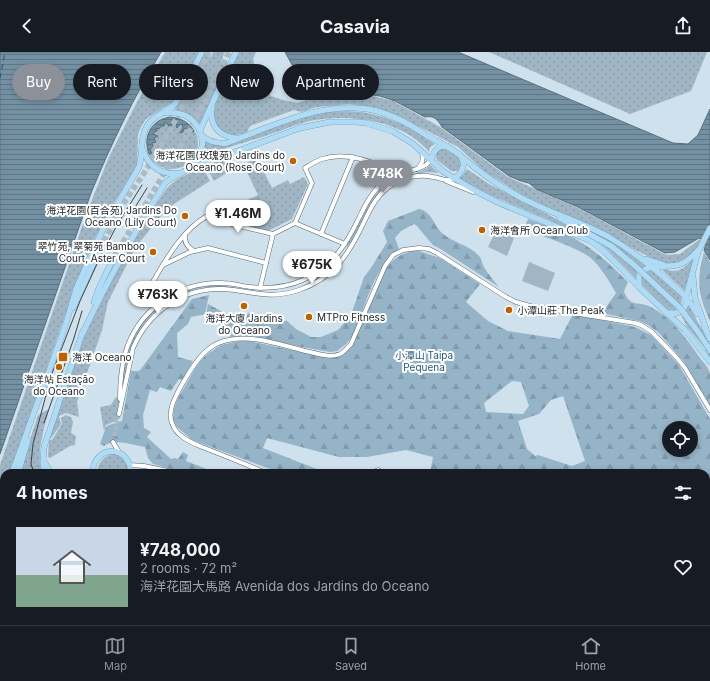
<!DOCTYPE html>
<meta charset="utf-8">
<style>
body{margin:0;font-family:Inter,"Noto Sans SC",sans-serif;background:#242831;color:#f1f3f6;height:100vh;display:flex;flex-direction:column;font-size:15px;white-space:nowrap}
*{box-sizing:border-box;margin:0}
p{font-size:13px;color:#9ea1a6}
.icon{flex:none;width:22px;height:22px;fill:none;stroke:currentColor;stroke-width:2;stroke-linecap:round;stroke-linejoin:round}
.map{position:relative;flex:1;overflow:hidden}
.panel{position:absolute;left:0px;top:417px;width:710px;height:156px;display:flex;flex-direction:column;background:#171b24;border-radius:12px 12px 0 0;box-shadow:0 2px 6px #0003}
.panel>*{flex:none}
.banner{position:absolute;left:12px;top:12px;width:400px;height:36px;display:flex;gap:8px}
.tools{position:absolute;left:662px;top:369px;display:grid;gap:8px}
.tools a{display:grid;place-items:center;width:36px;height:36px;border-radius:50%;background:#171b24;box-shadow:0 2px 6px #0003;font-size:20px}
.price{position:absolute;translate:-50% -34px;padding:0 9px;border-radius:14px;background:#fff;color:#222;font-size:13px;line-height:26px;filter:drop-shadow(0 1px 2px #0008)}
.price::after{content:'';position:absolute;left:50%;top:24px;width:12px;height:9px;margin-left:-6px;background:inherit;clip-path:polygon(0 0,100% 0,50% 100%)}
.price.selected{background:#8c9099;color:#fff}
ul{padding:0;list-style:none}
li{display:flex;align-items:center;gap:12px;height:100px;padding:0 16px}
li+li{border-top:1px solid #363941}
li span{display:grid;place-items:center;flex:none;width:112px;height:80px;border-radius:0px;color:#555}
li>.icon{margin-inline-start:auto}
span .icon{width:48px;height:48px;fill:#fffc;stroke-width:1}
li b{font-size:17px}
h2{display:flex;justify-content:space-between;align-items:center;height:48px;padding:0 16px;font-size:17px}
.pill{padding:0 14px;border-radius:18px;background:#171b24;box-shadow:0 2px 6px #0003;font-size:14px;line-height:36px}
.pill.selected{background:#8c9099;color:#fff}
header{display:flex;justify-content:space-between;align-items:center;height:52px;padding:0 16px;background:#171b24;font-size:18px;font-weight:700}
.tab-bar{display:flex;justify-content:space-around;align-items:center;height:56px;border-top:1px solid #363941;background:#171b24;font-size:11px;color:#9ea1a6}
.tab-bar a{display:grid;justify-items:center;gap:2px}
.tab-bar .selected{color:#8c9099}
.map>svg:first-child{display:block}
</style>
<header><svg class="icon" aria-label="back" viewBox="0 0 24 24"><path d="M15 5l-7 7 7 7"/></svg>Casavia<svg class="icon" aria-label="share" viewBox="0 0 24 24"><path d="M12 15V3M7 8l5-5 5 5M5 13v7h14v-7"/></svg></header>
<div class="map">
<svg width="710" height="573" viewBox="0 0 710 573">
<defs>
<pattern id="green-dots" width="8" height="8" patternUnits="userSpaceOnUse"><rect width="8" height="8" fill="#a0b6c5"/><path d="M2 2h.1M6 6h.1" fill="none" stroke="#899ca9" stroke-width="1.8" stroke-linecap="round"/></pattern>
<pattern id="forest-firs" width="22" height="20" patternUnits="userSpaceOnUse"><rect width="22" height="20" fill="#96b4c8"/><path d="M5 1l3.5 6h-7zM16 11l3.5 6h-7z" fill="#819aac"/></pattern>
<pattern id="water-rules" width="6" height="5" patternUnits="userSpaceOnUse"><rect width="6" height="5" fill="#7491a4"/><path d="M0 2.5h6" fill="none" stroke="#5e7685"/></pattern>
</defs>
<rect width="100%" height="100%" fill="#cfe1ed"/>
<g fill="url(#green-dots)">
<polygon points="165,0 199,0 173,50 146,67 141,75 138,82 137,114 114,151 93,190 78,227 10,421 4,421 4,440 0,456 0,413 86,163 109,105 136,52"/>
<polygon points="213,0 225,0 221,9 228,12 200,72 191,63 174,57 181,48 204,1 211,5"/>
<path d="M239,0H256L253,7L258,28L263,36L271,44L283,48L297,51L322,43L334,42L373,44L393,49L440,75L508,125L580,157L666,203L680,202L700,187L701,188L696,199L684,208L672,212L661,211L610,185L522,143L484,119L458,95L397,63L373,55L349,52L317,55L301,60L294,58L250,74L247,80C239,83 228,86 221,79C215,73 213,68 213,60C215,47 233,13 239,0Z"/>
<polygon points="489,0 707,0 691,39 630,62"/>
<path d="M344,59C378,59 407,72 435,92L430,95L429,100C404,68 348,61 310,69C293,73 276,81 259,86C240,92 219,97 201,106L206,89L223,93L306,65L327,60Z"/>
<circle cx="172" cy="91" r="26"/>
<polygon points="447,96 457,103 463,112 459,119 451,119 437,108 436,105 437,100 441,97"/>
<polygon points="224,107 230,119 214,129 206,114"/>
<polygon points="254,108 260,112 272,136 288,128 290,132 304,125 308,132 292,167 268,179 232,170 229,163 243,156 241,151 258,143 245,116 248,110"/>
<path d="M430,113L439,121L426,120L399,127L372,151L351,190L347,195V192C358,172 370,141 390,130C401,123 423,122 430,113Z"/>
<path d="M203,116L210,129L174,152L160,165L136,195L129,208L108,250L102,278L77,350L79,365L66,361L59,364L61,372L51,386H49L89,269L138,180L166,137C176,126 189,121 203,116Z"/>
<path d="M467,117L489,132L580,179L561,164L616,191L649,213C641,216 637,219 636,227L608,198L598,190L549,168L490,143L458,126L462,124Z"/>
<path d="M693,206H694L688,242L663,219V218C667,217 668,218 672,219C682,219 688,213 693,206Z"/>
<polygon points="651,218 656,219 681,243 682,247 681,253 675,258 668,258 642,233 642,224 645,220"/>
<path d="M206,233L225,234L260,240C243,240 226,234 208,235C195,236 182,241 170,248C130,272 127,313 120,354C122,334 123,313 130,294C142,259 172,241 206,233Z"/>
<polygon points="688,252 710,292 710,306 704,295 687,275 680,261"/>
<polygon points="119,345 118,368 106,373 104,379 100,355 111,353 115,346"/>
<path d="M49,357C44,377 36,401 42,421H19L38,363Z"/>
<polygon points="66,363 71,365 73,370 71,381 76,384 75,393 70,394 50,406 48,405 49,387 52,388 62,372 61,366"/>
<path d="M112,402H116L126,407L130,421H97C98,411 102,405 112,402Z"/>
<polygon points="0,507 4,524 4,568 0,553"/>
<polygon points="91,569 315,569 320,573 88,573"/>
</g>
<g fill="url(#forest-firs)" fill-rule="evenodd">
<path d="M419,157C431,159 434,173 442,181C453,191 470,193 479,204C482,207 482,212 484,215C488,222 494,229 499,235L442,198L432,192L416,173L414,172L401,179L395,186L399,197C373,215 365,258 352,285L346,292L337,299L330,300L302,295L253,284L230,285L231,280L206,262L208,252L234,266L245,269L248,261L287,269L296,277L311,285H321L338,278L351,263L364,225L371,216L387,190L383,179L388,169Z"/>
<path d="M528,167C541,172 554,176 566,182C590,193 609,211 628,230L624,239C629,256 640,249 651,255C672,266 687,287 700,306C704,311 709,316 710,322C710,332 710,344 710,353L684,310L659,281L648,273L639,269L602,261L616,241C609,229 602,217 592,207C580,196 541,184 524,177Z"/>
<path d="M416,198L440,206L480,232L466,250L488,269L508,279L560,287L573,262L635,275L651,283L679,313L710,367V456L707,457L706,421H430L433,405L406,398L367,405H339L267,386L263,396L327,421H281L192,388L176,374L173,366L174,357L177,348L196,315L205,304L221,293L239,289H249L325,305L333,306L342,303L354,291L384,220C392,207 401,201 416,198ZM512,329L521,330L529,354L523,362L486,360L484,351ZM563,344L585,409L572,414L538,403L535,404L527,397L518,369L539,362L551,348ZM669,376H691V398H669Z"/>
<path d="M704,200L710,210V269C698,243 696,228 704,200Z"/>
<path d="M209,243L205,262L191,265L188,272L177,281L178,305L193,309L182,328L179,327L171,339L160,335L157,340L150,338L143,363L144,376L151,380L147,385L171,407L175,406L178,407L183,400L188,403L186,409L217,421H186L153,412L148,406L145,395C133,393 114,386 104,394L100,392L106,375L109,373L122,369L131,319H139L141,317L192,247Z"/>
</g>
<g fill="#a0b6c5">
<polygon points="496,178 514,186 507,204 488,195"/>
<polygon points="529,210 555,221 548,239 522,229"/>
</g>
<g fill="url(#water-rules)" stroke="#596f7e">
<path d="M0,0H161C134,45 111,92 91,141L0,402Z"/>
<path d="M285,0H458L673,91L688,92L698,83L710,57V208L704,198L706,192L704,188L699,186L675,200L665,201L578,155L536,137L529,131L521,129L509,124L442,75C438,68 434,63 425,65L395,49L380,44L348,40L321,42L306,31L295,18Z"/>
<path d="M170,65C181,66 189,71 194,79L191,81L188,80V77L185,76L184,77L183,80L180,81V80L183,76L182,72L179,73L177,76L176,75L177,71L175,72L172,70V73L170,74L169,78L168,76L169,74L165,70L164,74H161L159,77L156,76L157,79L154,80L153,82L158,84L154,86L156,90L152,91L153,94L150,98L152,101L149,102C143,84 151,68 170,65Z"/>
</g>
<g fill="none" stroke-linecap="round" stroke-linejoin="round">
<polyline stroke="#225774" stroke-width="1" stroke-dasharray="5 4" stroke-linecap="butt" points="0,26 5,0"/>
<polyline stroke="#abbac5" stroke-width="4" stroke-dasharray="4 2" stroke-linecap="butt" points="113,390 119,362"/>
<g stroke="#abbac5" stroke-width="5.5" stroke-dasharray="5.5 3" stroke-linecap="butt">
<polyline points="100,197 124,151 154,106 175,69 209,0"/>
<polyline points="114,205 190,78 229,0"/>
</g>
<g stroke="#566771" stroke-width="5">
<g id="minor">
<path d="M417,117C423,112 424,107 422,100"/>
<polyline points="446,129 473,140"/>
<path d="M295,171L312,131L305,116C310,113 316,109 322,107C343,100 366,107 385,116"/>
<polyline points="321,182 353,105"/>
<path d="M185,183C184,190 187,195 194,199"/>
<polyline points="163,213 190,200 208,196 266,211"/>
<path d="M143,236H146L151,233C165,209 181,179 207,164C212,161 218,159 223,156L231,172L273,182"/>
<polyline points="260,236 273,182 295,171 345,192"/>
<path d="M120,347C120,332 121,317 125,302C137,259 178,229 223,231C232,231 241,234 250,235C268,237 287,235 303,228C332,215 346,193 359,166C365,154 370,143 380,133C386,128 394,124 401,121C413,117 423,118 431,108"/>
<path d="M119,362L133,296C149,259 184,235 224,237C253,239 269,248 299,238C334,226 349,202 364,170C371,155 378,141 393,132C405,125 420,122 433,125C441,126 446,130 454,127"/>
<polyline points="113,390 119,400"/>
<polyline points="129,413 144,414 178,421"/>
<path d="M266,421C245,412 223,403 202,395C190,390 176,384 172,371C171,368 170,363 171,359C172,346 194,311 203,302C209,296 216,291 224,289C251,281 283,294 310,300C319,302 331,306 340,302C344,300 348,295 351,292L385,214L393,203L403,198L419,196L429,197L437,201L506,245L516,250L530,254L635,271L641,273L652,280L677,306L685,316L710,358"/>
<polyline points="371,421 378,418 383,421"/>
<polyline points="706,462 710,460"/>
<polyline points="706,554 710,555"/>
<polyline points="36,569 37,573"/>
<polyline points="498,569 498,573"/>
<polyline points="585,569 585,573"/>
<polyline points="630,569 631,573"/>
</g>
</g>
<g stroke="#598aa8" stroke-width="6">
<g id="major">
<path d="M212,55C209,72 218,84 235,86"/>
<polyline points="200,78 236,0"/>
<path d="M201,83C209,90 217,92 227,91C273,74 327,46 377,59C395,64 411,73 426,83C438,90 450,95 460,103C467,112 462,121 454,127"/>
<path d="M143,98C148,114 162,124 179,121"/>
<path d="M462,105C484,124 509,141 536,153C560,164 585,172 609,185C639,203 660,221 686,245"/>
<path d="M431,108C434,100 436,93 447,94"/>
<polyline points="189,117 300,76 330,70 357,70 366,71 392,79 412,91 444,120 476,139 497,150 591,189 605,200 639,235 685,278 710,310"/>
<polyline points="560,166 576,175"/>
<polyline points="646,207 664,213"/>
<polyline points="693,225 695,246 706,277"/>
<path d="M639,235V223C648,210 668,217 681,212C688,209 693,204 698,198"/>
<polyline points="686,248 691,252 697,262"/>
<polyline points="94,250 99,236 114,205"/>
<polyline points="73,256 100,197"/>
<path d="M666,261C677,264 688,258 686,245L698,200L710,176"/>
<polyline points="704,274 710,287"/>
<path d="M83,281C107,229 135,180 165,131C173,124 183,121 191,115C205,103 206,83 194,70C187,62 176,60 166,61"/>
<polyline points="45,411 51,421"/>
<path d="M12,421L65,275L76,237L104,175L139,115C144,99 138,81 152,68C159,62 168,59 175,52L202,0"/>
<polyline points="18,421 28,388"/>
<polyline points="45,421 43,411 44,395 83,279"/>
<path d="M92,421C95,392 129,392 131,421"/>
<path d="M4,449C0,470 0,491 4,513"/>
<polyline points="20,569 21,573"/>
<polyline points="28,569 29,573"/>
<polyline points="341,569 347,573"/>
<polyline points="329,571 332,573"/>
<polyline points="506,573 543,570 562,573"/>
</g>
</g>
<use href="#minor" stroke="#fff" stroke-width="4"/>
<use href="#major" stroke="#b0dbf5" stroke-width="5.5"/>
<g stroke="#3a4249" stroke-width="1">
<polyline points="126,170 147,136"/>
<polyline points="44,371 74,286 82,259"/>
<polyline points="34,421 31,412 33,392 51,324 80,249 97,212 117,173 142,133"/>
<polyline points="337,569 342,573"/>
</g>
<g stroke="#598aa8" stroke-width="6" stroke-linecap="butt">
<polyline id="major-bridge" points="576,175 611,194 633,212 680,256 696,277 710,298"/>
</g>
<use href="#major-bridge" stroke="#b0dbf5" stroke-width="5.5"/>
</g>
<g fill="#bc6300" stroke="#fff" stroke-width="1.5">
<circle cx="293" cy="109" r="4"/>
<circle cx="185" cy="164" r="4"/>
<circle cx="482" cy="178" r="4"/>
<circle cx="153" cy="200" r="4"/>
<circle cx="244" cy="254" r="4"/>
<circle cx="509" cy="258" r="4"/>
<circle cx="309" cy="265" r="4"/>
<rect x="58" y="300" width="10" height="10" rx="2"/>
<circle cx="59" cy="315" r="4"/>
</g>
<g text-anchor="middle" stroke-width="4" stroke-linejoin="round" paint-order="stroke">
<g font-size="10" fill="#191f24" stroke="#fff" text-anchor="start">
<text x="285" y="107" text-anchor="end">海洋花園(玫瑰苑) Jardins do<tspan x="285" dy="12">Oceano (Rose Court)</tspan></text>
<text x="177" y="162" text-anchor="end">海洋花園(百合苑) Jardins Do<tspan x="177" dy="12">Oceano (Lily Court)</tspan></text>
<text x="490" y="182">海洋會所 Ocean Club</text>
<text x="145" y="198" text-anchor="end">翠竹苑, 翠菊苑 Bamboo<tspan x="145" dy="12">Court, Aster Court</tspan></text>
<text x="517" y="262">小潭山莊 The Peak</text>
<text x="317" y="269">MTPro Fitness</text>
<text x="244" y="270" text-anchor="middle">海洋大廈 Jardins<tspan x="244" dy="12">do Oceano</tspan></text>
<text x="72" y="309">海洋 Oceano</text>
<text x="59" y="331" text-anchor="middle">海洋站 Estação<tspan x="59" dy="12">do Oceano</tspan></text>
</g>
<g font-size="10" fill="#255977" stroke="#fff">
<text x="424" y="307">小潭山 Taipa<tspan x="424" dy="12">Pequena</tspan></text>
</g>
</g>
</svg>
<div class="tools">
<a><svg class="icon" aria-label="locate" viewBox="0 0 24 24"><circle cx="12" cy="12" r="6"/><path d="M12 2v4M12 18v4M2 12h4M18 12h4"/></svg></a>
</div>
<b class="price selected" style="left:383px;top:142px">¥748K</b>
<b class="price" style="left:238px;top:182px">¥1.46M</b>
<b class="price" style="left:312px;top:233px">¥675K</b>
<b class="price" style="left:158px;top:263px">¥763K</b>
<div class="banner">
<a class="pill selected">Buy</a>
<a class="pill">Rent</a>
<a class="pill">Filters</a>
<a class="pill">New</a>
<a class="pill">Apartment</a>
</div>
<section class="panel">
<h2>4 homes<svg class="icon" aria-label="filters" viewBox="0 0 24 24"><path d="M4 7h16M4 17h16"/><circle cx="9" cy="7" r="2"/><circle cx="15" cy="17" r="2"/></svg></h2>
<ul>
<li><span style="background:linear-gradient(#c9d6e8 60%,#7fa58c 0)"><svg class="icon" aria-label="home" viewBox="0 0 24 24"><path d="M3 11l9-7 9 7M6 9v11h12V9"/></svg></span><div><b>¥748,000</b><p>2 rooms · 72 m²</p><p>海洋花園大馬路 Avenida dos Jardins do Oceano</p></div><svg class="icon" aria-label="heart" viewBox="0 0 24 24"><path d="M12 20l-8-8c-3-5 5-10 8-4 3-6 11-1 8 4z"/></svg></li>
</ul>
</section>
</div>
<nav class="tab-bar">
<a class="selected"><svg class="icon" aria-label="map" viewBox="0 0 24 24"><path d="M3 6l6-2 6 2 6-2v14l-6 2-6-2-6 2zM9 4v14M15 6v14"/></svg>Map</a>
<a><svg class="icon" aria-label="saved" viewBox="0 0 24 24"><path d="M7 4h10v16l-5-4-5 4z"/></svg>Saved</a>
<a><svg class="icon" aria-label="home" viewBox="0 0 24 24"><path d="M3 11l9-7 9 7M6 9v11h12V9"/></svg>Home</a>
</nav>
